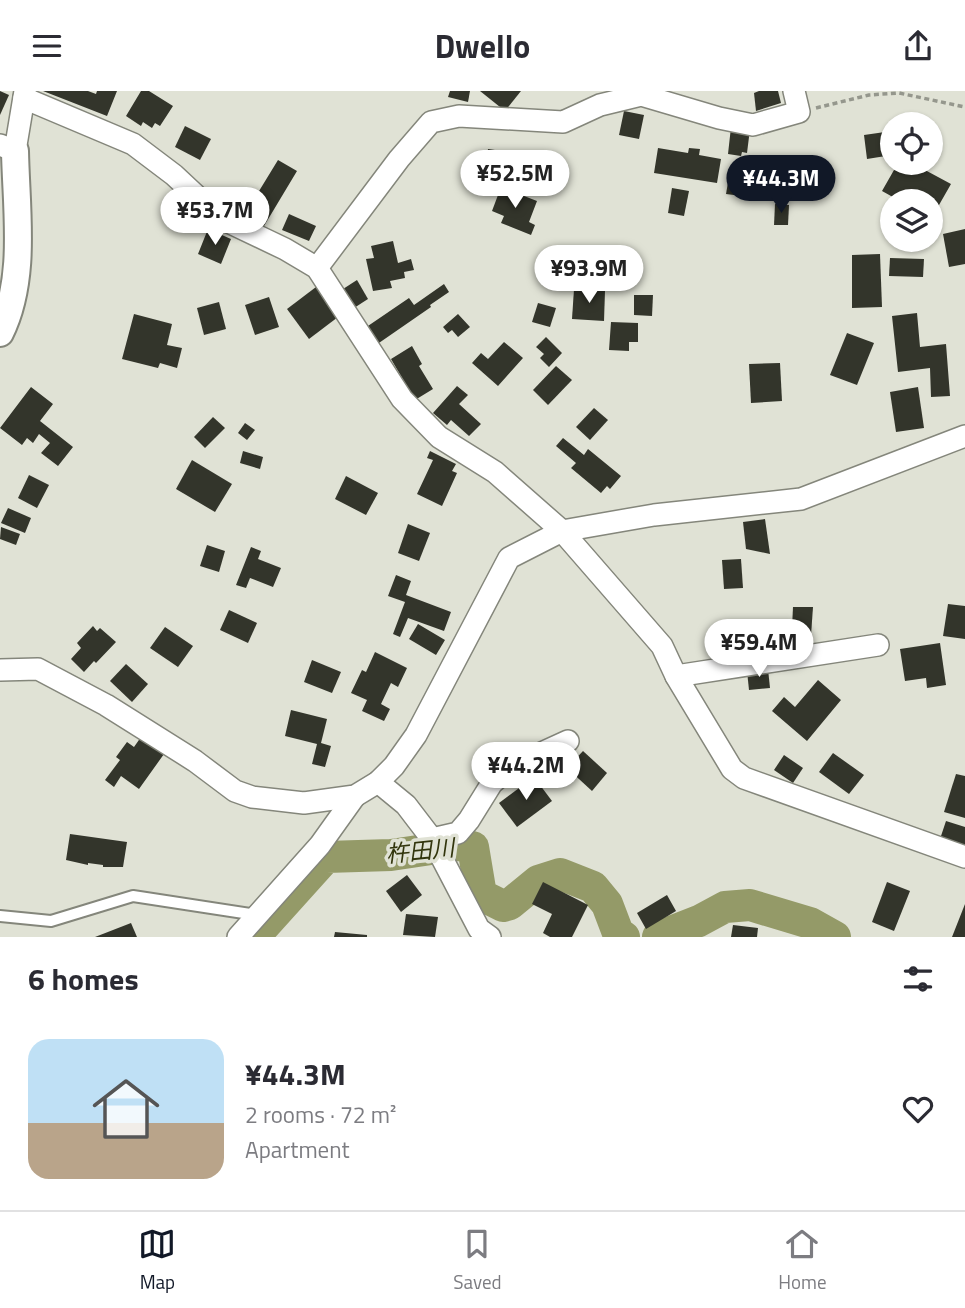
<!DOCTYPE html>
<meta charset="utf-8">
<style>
body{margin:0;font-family:"Titillium Web","Noto Sans JP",sans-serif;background:#f2f2f3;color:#2b2b33;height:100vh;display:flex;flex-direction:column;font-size:26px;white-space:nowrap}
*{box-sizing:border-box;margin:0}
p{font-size:23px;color:#7c7c81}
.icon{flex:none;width:38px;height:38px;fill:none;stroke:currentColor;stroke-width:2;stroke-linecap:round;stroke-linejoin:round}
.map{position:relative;height:846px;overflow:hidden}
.panel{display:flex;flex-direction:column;background:#fff;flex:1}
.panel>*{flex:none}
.buttons{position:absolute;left:880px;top:21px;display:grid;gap:14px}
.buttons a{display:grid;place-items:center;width:63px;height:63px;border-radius:50%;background:#fff;box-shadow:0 2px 5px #0004;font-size:35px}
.price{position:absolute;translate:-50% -60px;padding:0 16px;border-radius:24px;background:#fff;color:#222;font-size:23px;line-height:46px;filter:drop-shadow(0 2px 4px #0008)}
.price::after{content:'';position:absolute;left:50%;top:42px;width:21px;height:16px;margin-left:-10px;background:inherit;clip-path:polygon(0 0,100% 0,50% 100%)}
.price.active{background:#111827;color:#fff}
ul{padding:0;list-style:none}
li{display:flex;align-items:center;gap:21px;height:175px;padding:0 28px}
li span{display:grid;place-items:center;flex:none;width:196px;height:140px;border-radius:21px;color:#555}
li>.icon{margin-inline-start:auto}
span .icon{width:84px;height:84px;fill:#fffc;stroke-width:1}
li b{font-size:30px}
h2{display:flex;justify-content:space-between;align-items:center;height:84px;padding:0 28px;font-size:30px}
header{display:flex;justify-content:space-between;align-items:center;height:91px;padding:0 28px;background:#fff;font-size:32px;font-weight:700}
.tabs{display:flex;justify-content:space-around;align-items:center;height:98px;border-top:2px solid #e1e1e2;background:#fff;font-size:19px;color:#7c7c81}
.tabs a{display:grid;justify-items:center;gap:4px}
.tabs .active{color:#111827}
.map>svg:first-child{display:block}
</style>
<header><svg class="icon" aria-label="menu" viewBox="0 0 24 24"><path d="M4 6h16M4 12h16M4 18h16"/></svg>Dwello<svg class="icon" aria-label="share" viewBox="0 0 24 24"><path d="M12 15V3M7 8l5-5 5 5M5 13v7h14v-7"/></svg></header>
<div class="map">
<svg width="965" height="846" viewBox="0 0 965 846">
<rect width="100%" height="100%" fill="#e0e2d5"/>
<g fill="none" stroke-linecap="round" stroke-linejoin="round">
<g stroke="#949a68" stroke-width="32">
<polyline points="254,846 326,766 391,764 458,754 473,756 481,804 503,815 510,813 538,790 560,783 593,796 607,813 618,842 624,846"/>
<polyline points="658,846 699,830 725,816 750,814 810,832 835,846"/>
</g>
</g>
<g fill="#33352b">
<polygon points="0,0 9,4 0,24"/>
<polygon points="43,0 88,0 96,3 97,0 117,0 107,25"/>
<polygon points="141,0 149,0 173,15 160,35 155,32 152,37 143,31 141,35 126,25"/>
<polygon points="450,0 470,0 468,11 448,6"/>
<polygon points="480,0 521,0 505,20"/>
<polygon points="759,0 778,0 781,12 756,20 754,2"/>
<polygon points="624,20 644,24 639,48 619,44"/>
<polygon points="185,35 211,48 200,69 175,56"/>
<polygon points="731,36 750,38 747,62 742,61 741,65 728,63"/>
<polygon points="892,40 892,64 867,68 864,44"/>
<polygon points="658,57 688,62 689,57 700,58 699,64 721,68 717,92 654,82"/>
<polygon points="488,58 502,60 499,85 485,84"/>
<polygon points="278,69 297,80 264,135 238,120 246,106 253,110"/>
<polygon points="898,72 912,72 951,93 931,128 931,110 900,110 882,100"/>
<polygon points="784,76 785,104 757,106 755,78"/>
<polygon points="730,80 746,82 742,105 726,103"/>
<polygon points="501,96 537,110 529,131 535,134 531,144 501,132 504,125 492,120"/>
<polygon points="672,97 689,100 684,125 668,122"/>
<polygon points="775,113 789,114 788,134 774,134"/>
<polygon points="289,123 316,135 309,150 282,139"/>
<polygon points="208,138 231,148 221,173 198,163"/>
<polygon points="965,138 965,173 949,176 943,143"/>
<polygon points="393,150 398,172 411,168 414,179 404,181 405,187 390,190 392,197 373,200 366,168 374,167 371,155"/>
<polygon points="880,163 882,216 852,217 852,164"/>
<polygon points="890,167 924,168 923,186 889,185"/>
<polygon points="357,189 368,208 354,217 343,198"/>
<polygon points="444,193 449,201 430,214 431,216 376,254 365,237 409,207 414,214"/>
<polygon points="316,196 338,226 309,248 287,218"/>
<polygon points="574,198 605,200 604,230 572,228"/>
<polygon points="634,204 653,204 652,225 634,224"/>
<polygon points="269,206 279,236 255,244 245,214"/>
<polygon points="219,211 226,238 204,244 197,217"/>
<polygon points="538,212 556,217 550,236 532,231"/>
<polygon points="917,222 920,256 946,253 950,305 931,306 930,277 898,281 892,225"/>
<polygon points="134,223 172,233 167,254 182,257 177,277 160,272 158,277 122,268"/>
<polygon points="458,223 470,236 458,246 452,239 448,242 443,236"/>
<polygon points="611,231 638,232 638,251 629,251 629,260 609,259"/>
<polygon points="847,242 874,252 857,294 830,284"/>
<polygon points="546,246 562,262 549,276 540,267 544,263 536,256"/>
<polygon points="504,251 523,267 498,295 472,272 481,262 488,268"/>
<polygon points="412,255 422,273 419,275 433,298 415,309 391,268"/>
<polygon points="780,272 782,310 751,312 749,273"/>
<polygon points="556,275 572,289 548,314 533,299"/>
<polygon points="457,295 468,304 459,313 481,333 469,345 451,329 447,334 433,322"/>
<polygon points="31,296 53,313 40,330 73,356 58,375 41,362 50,352 39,343 33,352 27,347 22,354 0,337"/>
<polygon points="918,296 924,337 896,341 890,301"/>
<polygon points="594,317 608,329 590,349 576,336"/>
<polygon points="213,326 225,337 205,357 194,346"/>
<polygon points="245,332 255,339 247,349 238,342"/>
<polygon points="563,347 584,364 588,358 621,385 610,398 607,395 601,402 571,377 576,372 556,355"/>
<polygon points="243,360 263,366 260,378 240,372"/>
<polygon points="430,360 456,373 452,380 457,382 442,415 417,403 433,369 427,367"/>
<polygon points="192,369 232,393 215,421 176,398"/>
<polygon points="29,384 49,394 37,417 18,407"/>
<polygon points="346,385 378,402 366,424 335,408"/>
<polygon points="8,417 31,427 25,442 1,432"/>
<polygon points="765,428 770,463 746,458 743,431"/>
<polygon points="408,433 430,442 419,470 398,462"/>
<polygon points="1,436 20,443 16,454 0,448"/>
<polygon points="207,454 225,460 219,481 200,475"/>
<polygon points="251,456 261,460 258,468 281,477 273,496 250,487 246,497 236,494"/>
<polygon points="741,468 743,497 724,498 722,469"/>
<polygon points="396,484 411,490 406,504 451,521 444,540 408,527 400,546 393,543 405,511 388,505"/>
<polygon points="948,513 965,515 965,548 943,545"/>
<polygon points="793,516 813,516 810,559 791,558"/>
<polygon points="229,519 257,532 248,552 220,539"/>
<polygon points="418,533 445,549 436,564 409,548"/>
<polygon points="93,535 97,540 100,537 116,551 96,572 94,570 84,581 71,568 81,557 77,552"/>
<polygon points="165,536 193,555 178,576 150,557"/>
<polygon points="940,552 946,594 927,597 926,587 905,590 900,558"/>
<polygon points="375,561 407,577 398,596 391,592 381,613 390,618 384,630 362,620 367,609 351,602 362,579 366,581"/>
<polygon points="312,569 341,581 332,602 304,591"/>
<polygon points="126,573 148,593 132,611 110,590"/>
<polygon points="768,578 770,597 749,599 747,580"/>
<polygon points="818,589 841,609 807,650 772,620 784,606 795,616"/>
<polygon points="291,619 327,628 321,652 331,655 325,676 312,673 317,653 285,645"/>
<polygon points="141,646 164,663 139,698 121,685 114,696 105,689 120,669 116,666 127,651 134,656"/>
<polygon points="583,660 607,682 592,700 567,677"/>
<polygon points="833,662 864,684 849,703 819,681"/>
<polygon points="784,664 803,677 793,692 774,679"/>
<polygon points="956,683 965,685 965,727 944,721"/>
<polygon points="534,686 552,710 517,736 499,712"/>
<polygon points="946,730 965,736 965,756 940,748"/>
<polygon points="70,743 127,751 123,776 103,776 103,774 88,772 88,774 66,769"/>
<polygon points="407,784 422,804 401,821 386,800"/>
<polygon points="543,791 588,814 572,846 550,846 543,842 552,823 532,813"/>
<polygon points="887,791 910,800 894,840 872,831"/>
<polygon points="667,804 676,820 646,838 637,822"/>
<polygon points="965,813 965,846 952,846"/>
<polygon points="406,823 438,826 435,846 403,844"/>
<polygon points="131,832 137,846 95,846"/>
<polygon points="733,834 758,837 757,846 731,846"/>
<polygon points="335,841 367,844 367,846 334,846"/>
</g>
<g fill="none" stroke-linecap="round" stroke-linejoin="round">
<g stroke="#84867b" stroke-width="14">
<polyline id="service" points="0,825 51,830 133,805 257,824"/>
</g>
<g stroke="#84867b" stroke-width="24">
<g id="minor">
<polyline points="24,7 133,53 174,84 220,127 285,158 317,177 402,308 439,346 495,381 562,440 662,555 676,585 732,678 744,687 965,766"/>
<polyline points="0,54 15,60 25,0"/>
<polyline points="317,177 399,68 431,31 459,25 563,31 600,14 641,4 719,27 753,34 799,21 794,0"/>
<polyline points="0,579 38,578 106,614 195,670 235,700 252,706 304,712 355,705 378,691 394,675 416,644 509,467 562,440 654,424 801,408 965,345"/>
<polyline points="676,585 878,554"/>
<polyline points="378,691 406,714 432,748 479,838 490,846"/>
<polyline points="432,748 458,742 469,729 492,692 511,676 568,650"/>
<polyline points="238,846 320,754 355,705"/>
</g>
</g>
<g stroke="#84867b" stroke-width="30">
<path id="tertiary" d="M0,242C27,188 16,118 15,60"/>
</g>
<polyline stroke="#95978d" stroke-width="3.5" stroke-dasharray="5 3.5" stroke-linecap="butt" points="816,17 869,4 899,2 965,16"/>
<use href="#service" stroke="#fff" stroke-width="10"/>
<use href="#minor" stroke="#fff" stroke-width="21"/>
<use href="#tertiary" stroke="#fff" stroke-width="26"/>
</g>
<g text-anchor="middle" stroke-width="7" stroke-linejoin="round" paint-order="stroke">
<g font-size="23" font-style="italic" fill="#32350d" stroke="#e0e2d5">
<text transform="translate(420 760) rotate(-6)" y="8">杵田川</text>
</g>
</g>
</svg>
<div class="buttons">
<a><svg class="icon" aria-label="locate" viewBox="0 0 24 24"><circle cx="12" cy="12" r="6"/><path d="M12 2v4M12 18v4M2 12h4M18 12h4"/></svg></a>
<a><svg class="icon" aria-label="layers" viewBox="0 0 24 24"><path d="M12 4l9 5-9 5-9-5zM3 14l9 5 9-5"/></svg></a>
</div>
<b class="price" style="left:515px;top:119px">¥52.5M</b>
<b class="price active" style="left:781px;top:124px">¥44.3M</b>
<b class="price" style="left:215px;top:156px">¥53.7M</b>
<b class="price" style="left:589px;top:214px">¥93.9M</b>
<b class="price" style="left:759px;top:588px">¥59.4M</b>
<b class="price" style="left:526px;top:711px">¥44.2M</b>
</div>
<section class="panel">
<h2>6 homes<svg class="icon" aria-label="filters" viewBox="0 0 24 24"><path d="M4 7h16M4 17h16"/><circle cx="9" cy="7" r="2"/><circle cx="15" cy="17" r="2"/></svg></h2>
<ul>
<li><span style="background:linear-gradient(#bfe0f5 60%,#b9a48a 0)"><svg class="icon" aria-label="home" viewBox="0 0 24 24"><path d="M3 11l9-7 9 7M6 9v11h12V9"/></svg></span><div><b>¥44.3M</b><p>2 rooms · 72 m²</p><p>Apartment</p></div><svg class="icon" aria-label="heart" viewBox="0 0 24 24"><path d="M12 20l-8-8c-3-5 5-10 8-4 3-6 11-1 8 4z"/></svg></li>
</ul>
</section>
<nav class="tabs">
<a class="active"><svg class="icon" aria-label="map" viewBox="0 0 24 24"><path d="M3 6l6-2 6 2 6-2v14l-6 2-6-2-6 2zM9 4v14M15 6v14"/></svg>Map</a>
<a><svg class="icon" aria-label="saved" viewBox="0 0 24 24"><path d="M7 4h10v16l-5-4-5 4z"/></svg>Saved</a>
<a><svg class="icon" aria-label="home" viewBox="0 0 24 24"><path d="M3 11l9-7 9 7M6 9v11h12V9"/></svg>Home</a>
</nav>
